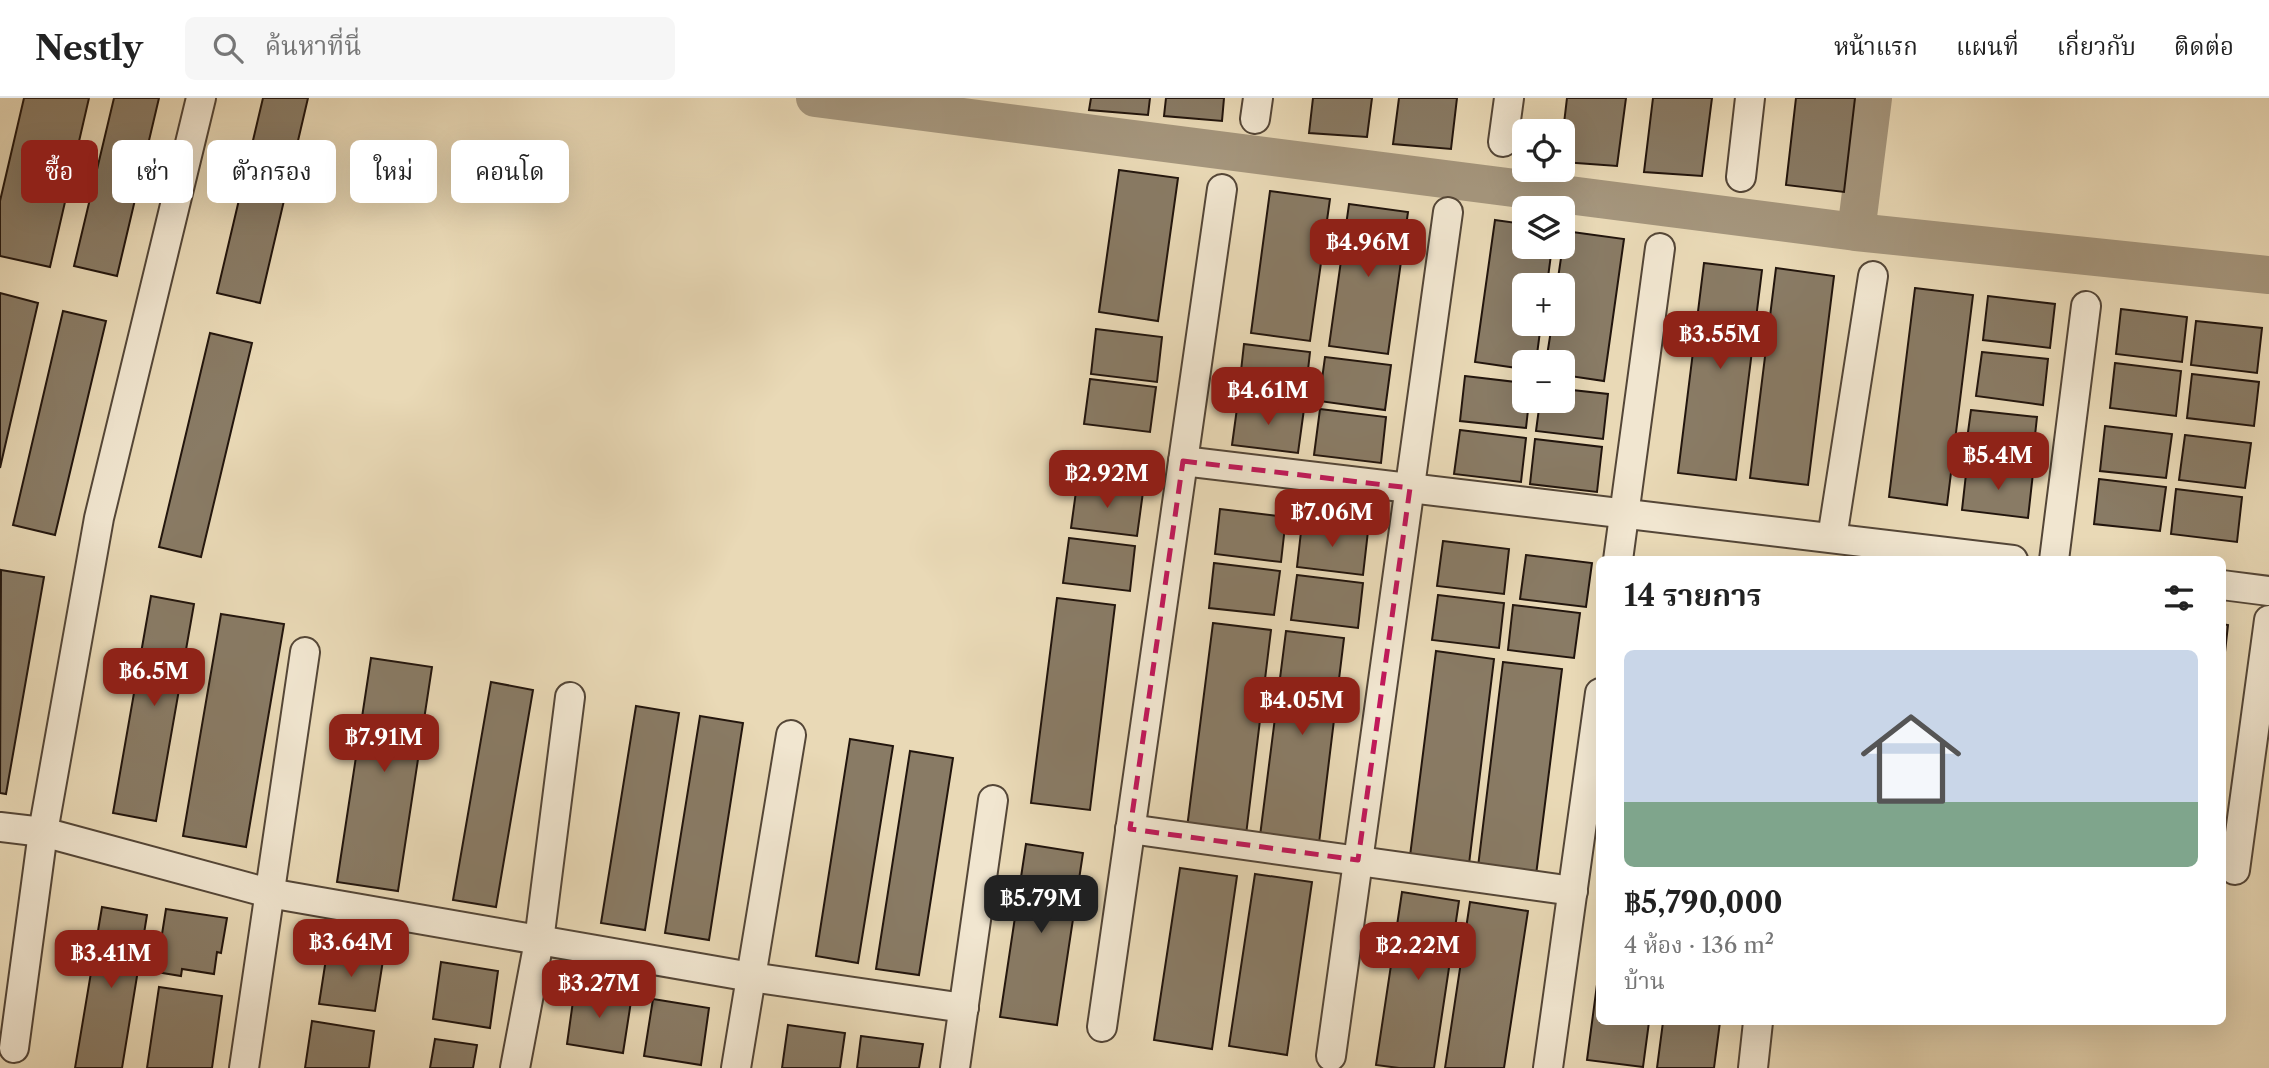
<!DOCTYPE html>
<html lang="th">
<head>
<meta charset="utf-8">
<style>
	:root { --surface:#fff; --page:#f6f6f6; --text:#222; --muted:#767676; --line:#e0e0e0; --accent:#8f2418 }
	body { margin:0; font-family:"Libre Caslon Text","Noto Serif Thai",serif; background:var(--page); color:var(--text); height:100vh; display:flex; flex-direction:column; font-size:26px; white-space:nowrap }
	* { box-sizing:border-box; margin:0 }
	p { font-size:23px; color:var(--muted) }
	.icon { flex:none; width:38px; height:38px; fill:none; stroke:currentColor; stroke-width:2; stroke-linecap:round; stroke-linejoin:round }
	.map { position:relative; flex:1; overflow:hidden }
	.side { position:absolute; left:1596px; top:458px; width:630px; height:469px; display:flex; flex-direction:column; background:var(--surface); border-radius:10px; box-shadow:0 7px 28px #0002 }
	.side>* { flex:none }
	.hud { position:absolute; left:21px; top:42px; width:665px; height:63px; display:flex; gap:14px }
	.tools { position:absolute; left:1512px; top:21px; display:grid; gap:14px }
	.tools a { display:grid; place-items:center; width:63px; height:63px; border-radius:10px; background:var(--surface); box-shadow:0 7px 28px #0002; font-size:35px }
	.price { position:absolute; translate:-50% -60px; padding:0 16px; border-radius:14px; background:var(--accent); color:#fff; font-size:23px; line-height:46px; filter:drop-shadow(0 2px 4px #0008) }
	.price::after { content:''; position:absolute; left:50%; top:42px; width:21px; height:16px; margin-left:-10px; background:inherit; clip-path:polygon(0 0,100% 0,50% 100%) }
	.price.current { background:#222; color:#fff }
	ul { padding:0; list-style:none }
	li { display:grid; align-content:center; gap:14px; height:371px; padding:0 28px }
	li+li { border-top:2px solid var(--line) }
	li span { display:grid; place-items:center; height:217px; border-radius:10px; color:#555 }
	li>.icon { margin-inline-start:auto }
	span .icon { width:126px; height:126px; fill:#fffc; stroke-width:1 }
	li b { font-size:30px }
	h2 { display:flex; justify-content:space-between; align-items:center; height:84px; padding:0 28px; font-size:30px }
	.pill { padding:0 24px; border-radius:10px; background:var(--surface); box-shadow:0 7px 28px #0002; font-size:24px; line-height:63px }
	.pill.current { background:var(--accent); color:#fff }
	header { display:flex; align-items:center; gap:42px; box-sizing:border-box; height:98px; padding:0 35px; background:var(--surface); border-bottom:2px solid var(--line) }
	header strong { font-size:33px }
	nav { display:flex; gap:38px; margin-inline-start:auto; font-size:24px }
	.search { width:490px; height:63px; background:var(--page); display:flex; align-items:center; gap:18px; box-sizing:border-box; padding:0 24px; border-radius:10px; color:var(--muted); font-size:26px }
	.map>svg:first-child { display:block }
</style>
</head>
<body>
<header>
<strong>Nestly</strong>
<div class="search"><svg class="icon" aria-label="search" viewBox="0 0 24 24"><circle cx="10" cy="10" r="6"/><path d="M15 15l6 6"/></svg>ค้นหาที่นี่</div>
<nav><a>หน้าแรก</a><a>แผนที่</a><a>เกี่ยวกับ</a><a>ติดต่อ</a></nav>
</header>
<div class="map">
<svg width="2269" height="970" viewBox="0 0 2269 970">
	<rect width="100%" height="100%" fill="#e9d9b6"/>
	<filter id="stains"><feTurbulence type="fractalNoise" baseFrequency=".00286" numOctaves="4"/><feColorMatrix values="0 0 0 0 .2 0 0 0 0 .09 0 0 0 0 .02 0 0 0 .5 -.17"/></filter>
	<radialGradient id="worn" r=".72"><stop offset=".6" stop-color="#630" stop-opacity="0"/><stop offset="1" stop-color="#630" stop-opacity=".3"/></radialGradient>
	<g fill="none" stroke-linecap="round" stroke-linejoin="round">
		<g stroke="#a5967d" stroke-width="38">
			<polyline points="815,0 1856,134 2269,177"/>
			<polyline points="1856,134 1873,0"/>
		</g>
	</g>
	<g fill="#897b65" stroke="#22150d" stroke-width="2">
		<polygon points="24,0 89,0 50,169 0,158 0,103"/>
		<polygon points="114,0 159,0 117,178 74,168"/>
		<polygon points="263,0 308,0 260,205 217,195"/>
		<polygon points="1091,0 1150,0 1148,17 1089,12"/>
		<polygon points="1166,0 1224,0 1222,23 1164,18"/>
		<polygon points="1313,0 1372,0 1367,39 1309,35"/>
		<polygon points="1399,0 1457,0 1451,51 1393,46"/>
		<polygon points="1567,0 1626,0 1617,68 1563,64 1563,34"/>
		<polygon points="1653,0 1712,0 1702,78 1644,74"/>
		<polygon points="1796,0 1855,0 1844,94 1786,87"/>
		<polygon points="1119,72 1178,80 1158,223 1099,214"/>
		<polygon points="1270,93 1330,101 1310,243 1251,235"/>
		<polygon points="1349,106 1408,114 1388,256 1329,248"/>
		<polygon points="1495,122 1524,126 1524,149 1552,149 1547,187 1524,187 1524,226 1541,226 1536,264 1524,264 1524,271 1475,264"/>
		<polygon points="1565,133 1624,141 1604,283 1563,277 1563,264 1546,264 1552,226 1563,226 1563,187 1557,187"/>
		<polygon points="1704,165 1762,172 1736,382 1678,375"/>
		<polygon points="1776,170 1834,178 1808,387 1750,380"/>
		<polygon points="1915,190 1973,197 1947,407 1889,399"/>
		<polygon points="0,195 38,205 0,370"/>
		<polygon points="1988,198 2055,206 2050,250 1983,242"/>
		<polygon points="2121,211 2187,219 2182,264 2116,256"/>
		<polygon points="63,213 106,223 55,437 13,427"/>
		<polygon points="2196,223 2262,230 2257,275 2191,267"/>
		<polygon points="1096,231 1162,239 1157,284 1091,276"/>
		<polygon points="210,235 252,245 201,459 159,449"/>
		<polygon points="1244,246 1310,254 1305,299 1239,291"/>
		<polygon points="1982,254 2048,261 2043,307 1976,298"/>
		<polygon points="1325,259 1391,267 1385,312 1319,303"/>
		<polygon points="2115,265 2181,273 2176,318 2110,310"/>
		<polygon points="2192,276 2259,284 2254,328 2187,320"/>
		<polygon points="1465,278 1524,285 1524,303 1529,303 1526,330 1460,323"/>
		<polygon points="1090,281 1156,289 1150,334 1084,326"/>
		<polygon points="1563,291 1608,296 1603,341 1536,333 1540,303 1563,303"/>
		<polygon points="1238,303 1304,311 1298,355 1232,347"/>
		<polygon points="1320,311 1386,319 1381,365 1314,357"/>
		<polygon points="1971,312 2037,319 2032,365 1965,356"/>
		<polygon points="2105,328 2172,336 2166,380 2100,373"/>
		<polygon points="1460,332 1526,340 1521,384 1454,376"/>
		<polygon points="2185,337 2251,345 2245,390 2179,382"/>
		<polygon points="1535,341 1602,349 1597,394 1530,386"/>
		<polygon points="1967,367 2033,375 2028,420 1962,412"/>
		<polygon points="2099,381 2166,389 2160,433 2094,426"/>
		<polygon points="1077,386 1143,394 1137,438 1071,430"/>
		<polygon points="2176,391 2242,399 2237,444 2171,436"/>
		<polygon points="1220,411 1286,419 1281,464 1215,456"/>
		<polygon points="1302,425 1368,433 1363,477 1297,469"/>
		<polygon points="1069,440 1135,448 1130,493 1063,485"/>
		<polygon points="1443,443 1509,451 1504,496 1437,488"/>
		<polygon points="1526,457 1592,465 1586,509 1520,501"/>
		<polygon points="1214,465 1280,473 1274,517 1209,510"/>
		<polygon points="1,472 44,479 6,696 0,695"/>
		<polygon points="1297,477 1363,485 1358,530 1291,522"/>
		<polygon points="1438,497 1504,505 1499,550 1432,542"/>
		<polygon points="151,498 194,506 156,723 113,715"/>
		<polygon points="1057,500 1115,507 1090,712 1031,705"/>
		<polygon points="1513,507 1580,515 1574,560 1508,552"/>
		<polygon points="221,516 284,526 246,749 183,738"/>
		<polygon points="1213,525 1271,532 1246,737 1187,730"/>
		<polygon points="2222,526 2228,527 2223,572 2222,572"/>
		<polygon points="1286,533 1344,540 1319,745 1260,738"/>
		<polygon points="1436,553 1494,561 1469,766 1410,758"/>
		<polygon points="371,560 432,569 398,793 337,784"/>
		<polygon points="1503,564 1562,571 1536,777 1478,769"/>
		<polygon points="491,584 533,592 496,809 453,802"/>
		<polygon points="636,608 679,615 645,832 601,825"/>
		<polygon points="700,618 743,625 709,842 665,835"/>
		<polygon points="850,641 893,648 858,865 816,858"/>
		<polygon points="910,653 953,660 919,877 876,871"/>
		<polygon points="1026,746 1083,755 1057,927 1000,919"/>
		<polygon points="1180,770 1237,778 1212,951 1154,942"/>
		<polygon points="1255,776 1312,784 1287,957 1229,948"/>
		<polygon points="1402,794 1459,803 1434,970 1399,970 1376,967"/>
		<polygon points="1470,804 1528,813 1504,970 1445,970"/>
		<polygon points="102,809 147,817 122,970 75,970"/>
		<polygon points="166,811 227,820 221,855 217,854 214,876 182,871 181,878 156,874"/>
		<polygon points="328,848 384,856 375,913 319,906"/>
		<polygon points="441,864 498,873 490,930 433,921"/>
		<polygon points="1600,864 1600,924 1649,924 1643,969 1587,962"/>
		<polygon points="159,889 222,898 212,970 147,970"/>
		<polygon points="575,889 632,897 623,955 567,946"/>
		<polygon points="653,901 709,910 701,967 644,958"/>
		<polygon points="312,923 374,933 369,970 305,970"/>
		<polygon points="1663,924 1720,924 1714,970 1657,970"/>
		<polygon points="788,927 845,935 840,970 782,970"/>
		<polygon points="861,938 923,946 919,970 857,970"/>
		<polygon points="435,941 477,947 473,970 430,970"/>
	</g>
	<g fill="none" stroke-linecap="round" stroke-linejoin="round">
		<g stroke="#544637" stroke-width="32">
			<g id="street">
				<polyline points="1255,21 1258,0"/>
				<polyline points="1503,44 1509,0"/>
				<polyline points="1741,79 1750,0"/>
				<polyline points="1183,363 2013,462"/>
				<polyline points="1832,440 1873,178"/>
				<polyline points="1618,462 1660,150"/>
				<polyline points="2054,462 2086,208"/>
				<polyline points="2222,487 2269,493"/>
				<polyline points="0,729 43,734 269,795 751,879 964,910"/>
				<polyline points="1130,731 1573,793"/>
				<polyline points="2235,772 2269,522"/>
				<polyline points="1102,929 1222,91"/>
				<polyline points="14,950 43,734 99,420 201,0"/>
				<polyline points="1331,958 1448,114"/>
				<polyline points="244,970 305,554"/>
				<polyline points="515,970 539,843 570,599"/>
				<polyline points="736,970 791,637"/>
				<polyline points="955,970 993,702"/>
				<polyline points="1548,970 1600,595"/>
				<polyline points="1753,970 1758,924"/>
			</g>
		</g>
		<use href="#street" stroke="#f1e6d0" stroke-width="28"/>
	</g>
	<path fill="none" stroke="#c2185b" stroke-width="5" stroke-dasharray="14 9" stroke-linejoin="round" d="M1183,363L1410,390L1358,762L1130,731Z"/>
	<rect width="100%" height="100%" filter="url(#stains)"/>
	<rect width="100%" height="100%" fill="url(#worn)"/>
</svg>
<div class="tools">
<a><svg class="icon" aria-label="locate" viewBox="0 0 24 24"><circle cx="12" cy="12" r="6"/><path d="M12 2v4M12 18v4M2 12h4M18 12h4"/></svg></a>
<a><svg class="icon" aria-label="layers" viewBox="0 0 24 24"><path d="M12 4l9 5-9 5-9-5zM3 14l9 5 9-5"/></svg></a>
<a>+</a>
<a>−</a>
</div>
<b class="price" style="left:1368px;top:181px">฿4.96M</b>
<b class="price" style="left:1720px;top:273px">฿3.55M</b>
<b class="price" style="left:1268px;top:329px">฿4.61M</b>
<b class="price" style="left:1998px;top:394px">฿5.4M</b>
<b class="price" style="left:1107px;top:412px">฿2.92M</b>
<b class="price" style="left:1332px;top:451px">฿7.06M</b>
<b class="price" style="left:154px;top:610px">฿6.5M</b>
<b class="price" style="left:1302px;top:639px">฿4.05M</b>
<b class="price" style="left:384px;top:676px">฿7.91M</b>
<b class="price current" style="left:1041px;top:837px">฿5.79M</b>
<b class="price" style="left:351px;top:881px">฿3.64M</b>
<b class="price" style="left:1418px;top:884px">฿2.22M</b>
<b class="price" style="left:111px;top:892px">฿3.41M</b>
<b class="price" style="left:599px;top:922px">฿3.27M</b>
<div class="hud">
<a class="pill current">ซื้อ</a>
<a class="pill">เช่า</a>
<a class="pill">ตัวกรอง</a>
<a class="pill">ใหม่</a>
<a class="pill">คอนโด</a>
</div>
<section class="side">
<h2>14 รายการ<svg class="icon" aria-label="filters" viewBox="0 0 24 24"><path d="M4 7h16M4 17h16"/><circle cx="9" cy="7" r="2"/><circle cx="15" cy="17" r="2"/></svg></h2>
<ul>
<li><span style="background:linear-gradient(#c9d6e8 70%,#7fa58c 0)"><svg class="icon" aria-label="home" viewBox="0 0 24 24"><path d="M3 11l9-7 9 7M6 9v11h12V9"/></svg></span><div><b>฿5,790,000</b><p>4 ห้อง · 136 m²</p><p>บ้าน</p></div></li>
</ul>
</section>
</div>
</body>
</html>
